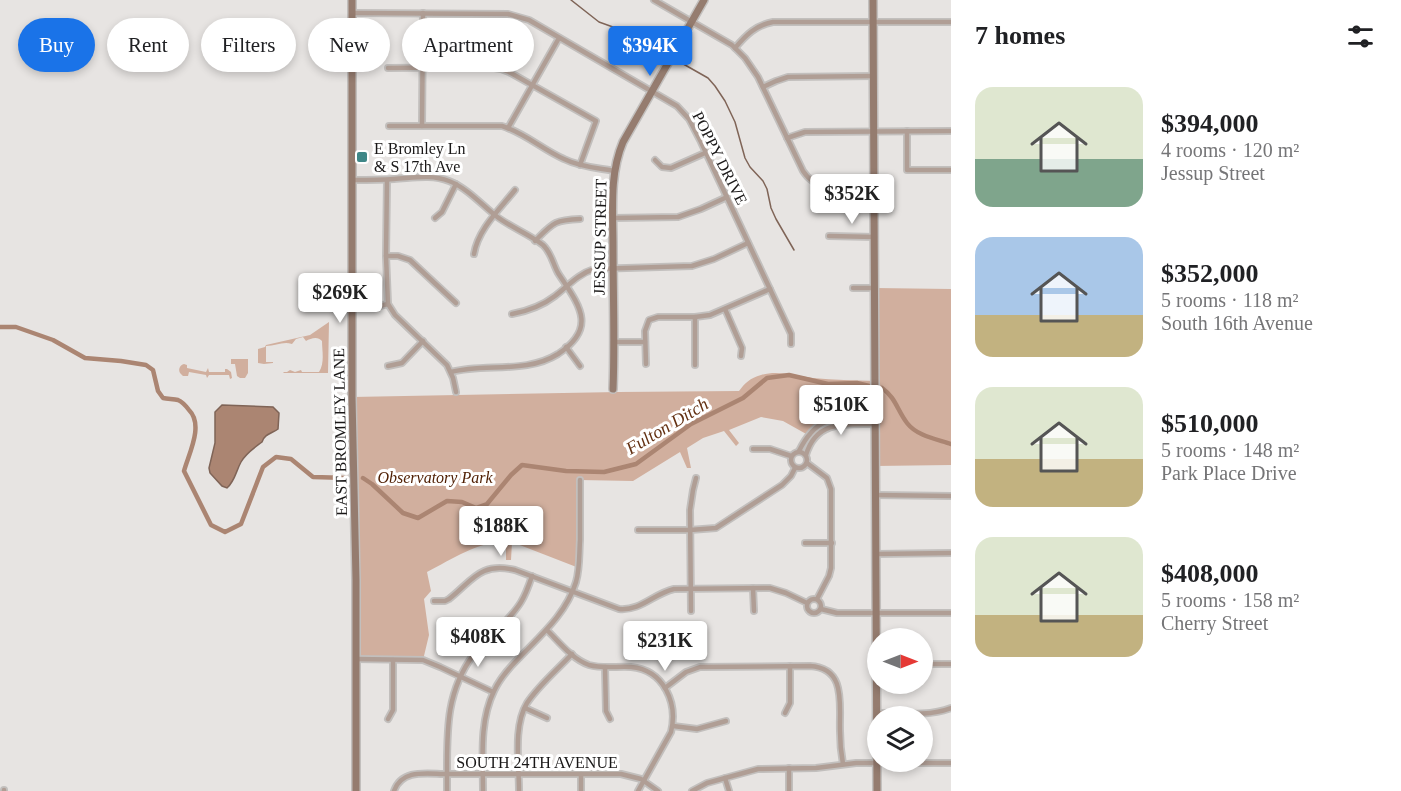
<!DOCTYPE html>
<html lang="en">
<head>
<meta charset="utf-8">
<style>
	:root { --surface:#fff; --page:#f6f6f6; --text:#202124; --muted:#757577; --accent:#1a73e8 }
	body { margin:0; font-family:"Times New Roman",serif; background:var(--page); color:var(--text); height:100vh; display:flex; flex-direction:column; font-size:22px; white-space:nowrap }
	* { box-sizing:border-box; margin:0 }
	p { font-size:20px; color:var(--muted) }
	.icon { flex:none; width:33px; height:33px; fill:none; stroke:currentColor; stroke-width:2; stroke-linecap:round; stroke-linejoin:round }
	.map { position:relative; flex:1; overflow:hidden }
	.side { display:flex; flex-direction:column; background:var(--surface); width:450px }
	.side>* { flex:none }
	.guide { position:absolute; left:18px; top:18px; width:570px; height:54px; display:flex; gap:12px }
	.needle { width:39px; rotate:90deg }
	.buttons { position:absolute; left:867px; top:628px; display:grid; gap:12px }
	.buttons a { display:grid; place-items:center; width:66px; height:66px; border-radius:50%; background:var(--surface); box-shadow:0 3px 9px #0003; font-size:30px }
	.price { position:absolute; translate:-50% -51px; padding:0 14px; border-radius:6px; background:#fff; color:#222; font-size:20px; line-height:39px; filter:drop-shadow(0 2px 3px #0008) }
	.price::after { content:''; position:absolute; left:50%; top:36px; width:18px; height:14px; margin-left:-9px; background:inherit; clip-path:polygon(0 0,100% 0,50% 100%) }
	.price.selected { background:var(--accent); color:#fff }
	ul { padding:0; list-style:none }
	li { display:flex; align-items:center; gap:18px; height:150px; padding:0 24px }
	li span { display:grid; place-items:center; flex:none; width:168px; height:120px; border-radius:18px; color:#555 }
	li>.icon { margin-inline-start:auto }
	span .icon { width:72px; height:72px; fill:#fffc; stroke-width:1 }
	li b { font-size:26px }
	h2 { display:flex; justify-content:space-between; align-items:center; height:72px; padding:0 24px; font-size:26px }
	.pill { padding:0 21px; border-radius:27px; background:var(--surface); box-shadow:0 3px 9px #0003; font-size:21px; line-height:54px }
	.pill.selected { background:var(--accent); color:#fff }
	main { display:flex; flex:1; min-height:0 }
	.map>svg:first-child { display:block }
</style>
</head>
<body>
<main>
<div class="map">
<svg width="951" height="791" viewBox="0 0 951 791">
	<rect width="100%" height="100%" fill="#e7e4e2"/>
	<g fill="#d1af9e">
		<path d="M875,288L951,289V465L875,466V418L831,419L808,435L783,421L761,417L729,430L739,443L736,446L724,431L703,438L687,448L691,468H687L680,452L633,481L580,480L579,568L512,542L511,560H506V541C478,542 452,559 427,572L431,591L424,599L429,635L423,660L356,659L352,397L618,392L739,391C745,383 750,378 761,375C778,370 796,376 813,378C834,380 854,380 875,381Z"/>
		<path d="M329,322L328,373H284L283,372H287L290,370L295,372L301,370L302,372H319C325,363 322,351 322,341C318,336 311,338 306,341L303,337L296,339L292,344C283,341 276,346 266,346V362H273V363L264,364L258,363V349L265,347L266,345L310,335Z"/>
		<polygon points="231,359 248,359 248,373 245,378 240,378 237,376 235,364 231,364"/>
		<path d="M184,364L187,365V368L206,372L208,368L209,372H225V369H227L231,372L232,378L230,379L229,375H209L207,378L206,375L189,372L188,376H183L180,373C178,369 180,365 184,364Z"/>
	</g>
	<path fill="#ab8572" stroke="#7f6457" stroke-width="1.5" d="M222,405L273,407L279,413L278,429C273,433 264,434 262,442C254,448 246,453 241,462C236,471 235,481 227,488L222,486L210,473L209,468L215,443V412Z"/>
	<g fill="none" stroke-linecap="round" stroke-linejoin="round">
		<g stroke="#7f6457" stroke-width="1.5">
			<polyline points="571,0 599,22 638,36 665,54"/>
			<polyline points="678,61 708,78 715,86 725,101 735,122 745,158 750,167 763,181 767,189 771,208 776,219 794,250"/>
		</g>
		<g stroke="#ab8572" stroke-width="4.5">
			<path d="M0,327H16L53,340L85,358L121,361L146,365L153,370L158,391L163,398C168,399 174,399 178,400C183,402 186,406 189,410C204,425 189,453 184,471L211,525L225,532L241,524L263,467L276,457L291,459L313,477L348,478"/>
			<path d="M882,388C896,398 897,410 907,423C917,436 936,439 951,444"/>
			<polyline points="363,478 372,484 403,513 418,518 447,501 462,502 476,508 487,504 511,475 522,465 566,471 604,472 636,464 691,424 743,398 767,378 789,375 828,384 857,383 869,386"/>
		</g>
		<g stroke="#c2bfbd" stroke-width="8">
			<g id="street">
				<path d="M654,0L732,45L745,58L758,77L803,171C809,180 815,184 826,185L874,184"/>
				<polyline points="352,13 508,14 529,20 677,106 689,119 701,142 791,334 791,344"/>
				<path d="M735,48C746,35 756,25 773,22H951"/>
				<polyline points="388,68 488,67 501,69 509,72 596,121 580,165"/>
				<polyline points="763,87 776,81 788,77 874,76"/>
				<path d="M389,126H502C525,133 543,150 564,159C580,167 598,168 614,171"/>
				<polyline points="422,126 423,13"/>
				<polyline points="508,128 559,38"/>
				<polyline points="907,131 907,170 951,170"/>
				<polyline points="787,138 805,132 951,131"/>
				<polyline points="655,160 662,167 671,168 705,153"/>
				<path d="M353,180C367,180 381,180 394,179C413,178 431,174 449,181C467,188 481,204 496,216C510,227 529,234 543,245C551,252 553,264 558,273C578,304 599,327 558,354C526,374 486,363 451,372"/>
				<polyline points="387,180 386,256 388,304 395,315 447,365 453,378 456,392"/>
				<polyline points="435,218 442,212 456,184"/>
				<polyline points="613,218 678,217 701,209 727,197"/>
				<polyline points="829,236 875,237"/>
				<path d="M535,241C553,223 554,220 580,219"/>
				<path d="M474,254C478,229 500,209 515,190"/>
				<polyline points="386,256 398,256 410,260 456,303"/>
				<polyline points="853,288 875,288"/>
				<polyline points="353,308 370,308 388,304"/>
				<polyline points="725,309 742,348 741,356"/>
				<path d="M512,314C528,311 542,306 555,296C568,286 578,274 594,269L692,266L714,259L748,243"/>
				<polyline points="695,317 695,365"/>
				<polyline points="613,342 645,342"/>
				<polyline points="566,347 580,366"/>
				<polyline points="646,364 645,331 649,320 658,317 695,317 710,315 770,289"/>
				<polyline points="388,366 402,363 423,341"/>
				<polyline points="753,449 770,449 791,456"/>
				<path d="M799,451C818,413 837,418 875,418"/>
				<circle cx="799" cy="460" r="8"/>
				<path d="M806,455C816,420 846,424 875,424"/>
				<polyline points="807,463 827,478 831,489 831,568 829,576 817,599"/>
				<polyline points="875,495 951,496"/>
				<polyline points="638,530 690,530 716,528 782,485 791,476 795,468"/>
				<polyline points="805,543 832,543"/>
				<polyline points="876,554 951,553"/>
				<path d="M532,576C529,585 526,594 521,602C509,622 488,636 474,654C446,691 447,730 447,774H621L641,779L658,791"/>
				<polyline points="753,588 754,611"/>
				<circle cx="814" cy="606" r="7"/>
				<path d="M434,601H445L449,599C473,580 480,562 515,570L619,609C641,611 653,594 674,589L770,588L786,593L807,603"/>
				<polyline points="821,609 837,613 951,613"/>
				<polyline points="691,611 690,510 693,490 696,478"/>
				<path d="M547,630C559,642 572,659 589,665C603,669 617,666 631,667C664,670 678,703 671,732L638,791"/>
				<polyline points="356,659 423,660 440,667 493,692"/>
				<polyline points="922,664 951,664"/>
				<polyline points="605,667 606,711 610,719"/>
				<path d="M665,688L686,672L700,667L810,666C847,668 839,705 840,731C840,742 841,753 843,764"/>
				<polyline points="525,708 547,718"/>
				<polyline points="785,713 790,703 790,666"/>
				<path d="M876,713C901,713 927,717 951,708"/>
				<polyline points="388,719 393,710 393,660"/>
				<polyline points="673,726 697,729 726,721"/>
				<polyline points="725,778 729,791"/>
				<polyline points="4,791 4,790"/>
				<path d="M394,791C402,768 428,774 447,774V791"/>
				<path d="M483,791C483,758 479,722 494,691C500,678 509,668 519,658C541,635 566,614 576,582C580,568 579,554 580,540C580,520 580,500 580,480"/>
				<path d="M519,791C519,764 513,726 527,703C539,685 557,670 572,654"/>
				<polyline points="581,791 581,774"/>
				<polyline points="692,791 707,783 758,769 816,768 856,763 951,763"/>
				<polyline points="789,791 789,768"/>
			</g>
		</g>
		<g stroke="#c2bfbd" stroke-width="10">
			<g id="secondary">
				<polyline points="352,0 352,397 356,580 356,791"/>
				<polyline points="873,0 877,791"/>
				<path d="M613,389C615,342 613,294 613,246C613,212 609,175 623,142L704,0"/>
			</g>
		</g>
		<use href="#street" stroke="#b09e95" stroke-width="4.5"/>
		<use href="#secondary" stroke="#957c6f" stroke-width="7"/>
	</g>
	<rect fill="#3f8787" stroke="#fff" stroke-width="2" x="356" y="151" width="12" height="12" rx="3"/>
	<g text-anchor="middle" dominant-baseline="central" stroke-width="6" stroke-linejoin="round" paint-order="stroke">
		<g font-size="16" fill="#191717" stroke="#fff" text-anchor="start">
			<text x="374" y="148">E Bromley Ln<tspan x="374" dy="18">&amp; S 17th Ave</tspan></text>
		</g>
		<g font-size="16" fill="#191717" stroke="#fff">
			<text transform="translate(720 158) rotate(63)">POPPY DRIVE</text>
			<text transform="translate(600 237) rotate(-89)">JESSUP STREET</text>
			<text transform="translate(340 432) rotate(-91)">EAST BROMLEY LANE</text>
			<text x="537" y="762">SOUTH 24TH AVENUE</text>
		</g>
		<g font-size="16" font-style="italic" fill="#4e1d00" stroke="#fff">
			<text x="435" y="477">Observatory Park</text>
		</g>
		<g font-size="18" font-style="italic" fill="#633012" stroke="#fff">
			<text transform="translate(667 426) rotate(-31)">Fulton Ditch</text>
		</g>
	</g>
</svg>
<div class="buttons">
<a><svg class="needle" viewBox="-14 -14 28 28"><path d="M0-13l5 13h-10z" fill="#e53935"/><path d="M0 13l5-13h-10z" fill="#757577"/></svg></a>
<a><svg class="icon" aria-label="layers" viewBox="0 0 24 24"><path d="M12 4l9 5-9 5-9-5zM3 14l9 5 9-5"/></svg></a>
</div>
<b class="price selected" style="left:650px;top:77px">$394K</b>
<b class="price" style="left:852px;top:225px">$352K</b>
<b class="price" style="left:340px;top:324px">$269K</b>
<b class="price" style="left:841px;top:436px">$510K</b>
<b class="price" style="left:501px;top:557px">$188K</b>
<b class="price" style="left:478px;top:668px">$408K</b>
<b class="price" style="left:665px;top:672px">$231K</b>
<div class="guide">
<a class="pill selected">Buy</a>
<a class="pill">Rent</a>
<a class="pill">Filters</a>
<a class="pill">New</a>
<a class="pill">Apartment</a>
</div>
</div>
<section class="side">
<h2>7 homes<svg class="icon" aria-label="filters" viewBox="0 0 24 24"><path d="M4 7h16M4 17h16"/><circle cx="9" cy="7" r="2"/><circle cx="15" cy="17" r="2"/></svg></h2>
<ul>
<li><span style="background:linear-gradient(#dfe7d0 60%,#7fa58c 0)"><svg class="icon" aria-label="home" viewBox="0 0 24 24"><path d="M3 11l9-7 9 7M6 9v11h12V9"/></svg></span><div><b>$394,000</b><p>4 rooms · 120 m²</p><p>Jessup Street</p></div></li>
<li><span style="background:linear-gradient(#a9c7e8 65%,#c2b280 0)"><svg class="icon" aria-label="home" viewBox="0 0 24 24"><path d="M3 11l9-7 9 7M6 9v11h12V9"/></svg></span><div><b>$352,000</b><p>5 rooms · 118 m²</p><p>South 16th Avenue</p></div></li>
<li><span style="background:linear-gradient(#dfe7d0 60%,#c2b280 0)"><svg class="icon" aria-label="home" viewBox="0 0 24 24"><path d="M3 11l9-7 9 7M6 9v11h12V9"/></svg></span><div><b>$510,000</b><p>5 rooms · 148 m²</p><p>Park Place Drive</p></div></li>
<li><span style="background:linear-gradient(#dfe7d0 65%,#c2b280 0)"><svg class="icon" aria-label="home" viewBox="0 0 24 24"><path d="M3 11l9-7 9 7M6 9v11h12V9"/></svg></span><div><b>$408,000</b><p>5 rooms · 158 m²</p><p>Cherry Street</p></div></li>
</ul>
</section>
</main>
</body>
</html>
